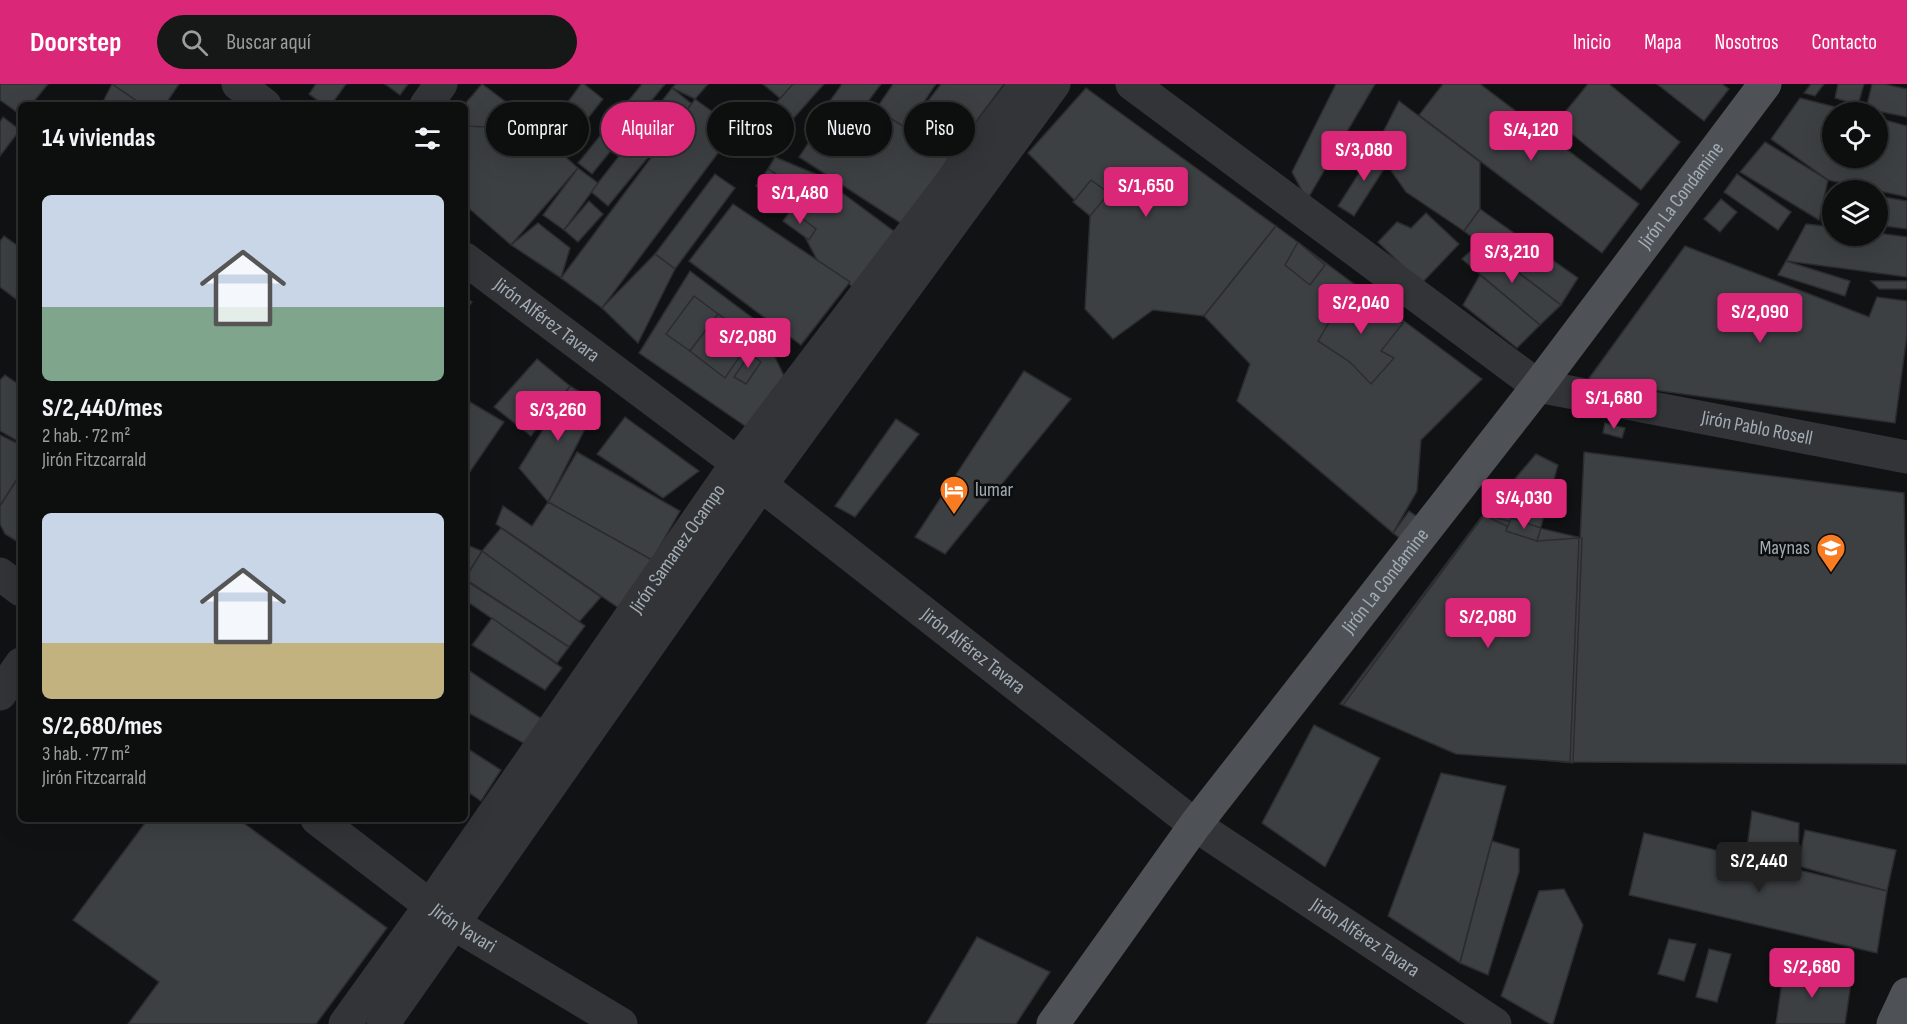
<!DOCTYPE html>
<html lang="es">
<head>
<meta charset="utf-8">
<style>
	:root { --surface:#0d0e0e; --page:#161717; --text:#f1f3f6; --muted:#9a9c9e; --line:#2d2e2e; --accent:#db2777 }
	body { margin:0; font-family:"Sofia Sans Condensed",sans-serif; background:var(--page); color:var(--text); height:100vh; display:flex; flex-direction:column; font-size:22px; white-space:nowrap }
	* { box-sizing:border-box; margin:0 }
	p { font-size:20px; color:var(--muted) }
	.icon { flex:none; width:33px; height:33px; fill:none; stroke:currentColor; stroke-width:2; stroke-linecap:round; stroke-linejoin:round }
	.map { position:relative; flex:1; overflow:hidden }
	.panel { position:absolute; left:18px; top:18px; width:450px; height:720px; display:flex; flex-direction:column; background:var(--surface); border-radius:9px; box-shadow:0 6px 24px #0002,0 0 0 2px var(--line) }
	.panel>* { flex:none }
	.hud { position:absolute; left:486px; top:18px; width:570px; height:54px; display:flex; gap:12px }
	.tools { position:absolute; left:1822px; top:18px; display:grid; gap:12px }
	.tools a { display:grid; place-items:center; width:66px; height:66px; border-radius:50%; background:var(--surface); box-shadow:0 6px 24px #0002,0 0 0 2px var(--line); font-size:30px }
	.price { position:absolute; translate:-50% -51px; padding:0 14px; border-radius:6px; background:var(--accent); color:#fff; font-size:20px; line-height:39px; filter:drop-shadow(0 2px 3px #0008) }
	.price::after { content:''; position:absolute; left:50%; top:36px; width:18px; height:14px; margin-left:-9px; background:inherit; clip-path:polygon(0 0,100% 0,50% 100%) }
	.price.current { background:#222; color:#fff }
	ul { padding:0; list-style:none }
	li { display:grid; align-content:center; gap:12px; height:318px; padding:0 24px }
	li span { display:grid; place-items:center; height:186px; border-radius:9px; color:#555 }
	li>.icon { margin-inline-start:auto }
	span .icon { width:108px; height:108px; fill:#fffc; stroke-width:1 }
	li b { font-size:26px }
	h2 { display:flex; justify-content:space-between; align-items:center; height:72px; padding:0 24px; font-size:26px }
	.tag { padding:0 21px; border-radius:27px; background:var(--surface); box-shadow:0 6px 24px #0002,0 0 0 2px var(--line); font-size:21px; line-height:54px }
	.tag.current { background:var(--accent); color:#fff }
	header { display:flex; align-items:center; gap:36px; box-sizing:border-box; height:84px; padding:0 30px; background:var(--accent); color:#fff }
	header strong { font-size:28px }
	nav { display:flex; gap:33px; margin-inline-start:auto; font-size:21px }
	.search { width:420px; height:54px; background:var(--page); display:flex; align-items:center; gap:15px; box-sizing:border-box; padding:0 21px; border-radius:33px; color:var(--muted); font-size:22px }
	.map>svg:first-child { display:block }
</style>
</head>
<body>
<header>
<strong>Doorstep</strong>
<div class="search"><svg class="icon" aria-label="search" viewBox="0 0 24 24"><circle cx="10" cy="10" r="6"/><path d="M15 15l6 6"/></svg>Buscar aquí</div>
<nav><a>Inicio</a><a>Mapa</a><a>Nosotros</a><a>Contacto</a></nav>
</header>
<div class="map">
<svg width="1907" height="940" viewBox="0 0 1907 940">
	<rect width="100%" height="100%" fill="#111213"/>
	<g fill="#3d4043" stroke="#2b2c2f" stroke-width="1.5">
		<polygon points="0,0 48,0 31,21 21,21 21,31 0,16"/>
		<polygon points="112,0 143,21 107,21 103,18"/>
		<polygon points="112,0 179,0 165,21 143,21"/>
		<polygon points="316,0 346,0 331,21 324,21 309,10"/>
		<polygon points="385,0 408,0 400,11"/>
		<polygon points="482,0 506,18 481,52 474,56 465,49 464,21"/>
		<polygon points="581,0 584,0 603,15 566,62 546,48"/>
		<polygon points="642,0 665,0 592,90 578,79"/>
		<polygon points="676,0 708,0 695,15 672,4"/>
		<polygon points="763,0 794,0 782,16"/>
		<polygon points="793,0 824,0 785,44 768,28"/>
		<polygon points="842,0 881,0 847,46 822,28"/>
		<polygon points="893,0 936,0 906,45 876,25"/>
		<polygon points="941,0 1004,0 950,72 906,45"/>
		<polygon points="1336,0 1375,0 1307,116 1292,88"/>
		<polygon points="1443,0 1480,0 1639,120 1602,169 1419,31"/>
		<polygon points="1588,0 1609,0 1680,58 1641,106 1557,38"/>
		<polygon points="1657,0 1722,0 1729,5 1704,37"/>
		<polygon points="1811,0 1824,0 1815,12 1804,9"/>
		<polygon points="1838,0 1864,0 1858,21 1835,14"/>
		<polygon points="1872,0 1884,0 1907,5 1907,33 1866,25"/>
		<polygon points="672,4 692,20 608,122 589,106 598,99"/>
		<polygon points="1086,4 1276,142 1204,232 1153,226 1113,255 1085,225 1090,132 1028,69"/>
		<polygon points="1800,14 1855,28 1833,28 1833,74 1878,74 1878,34 1907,42 1907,113 1828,96 1771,55"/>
		<polygon points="695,15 736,45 602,224 561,194"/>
		<polygon points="1399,17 1480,78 1480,125 1464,147 1406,108 1375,64"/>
		<polygon points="508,20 525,34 499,66 481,52"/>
		<polygon points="876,25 950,72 905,142 799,73 823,37"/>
		<polygon points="3,33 20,46 0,72 0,38"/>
		<polygon points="465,42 534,45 578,84 511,161 465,121"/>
		<polygon points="1765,58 1828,96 1819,136 1740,88"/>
		<polygon points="1375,64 1391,74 1354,132 1338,122"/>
		<polygon points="775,73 818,91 810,112 768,85"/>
		<polygon points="578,84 598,99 564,146 543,131"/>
		<polygon points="768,85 784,96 773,113 756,102"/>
		<polygon points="715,90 735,104 675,185 655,170"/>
		<polygon points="1737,90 1791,128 1778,146 1724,108"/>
		<polygon points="818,91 899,151 857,206 817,176 791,126"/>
		<polygon points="787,96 800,105 786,123 773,113"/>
		<polygon points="1091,96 1109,109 1090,132 1073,118"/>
		<polygon points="1878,112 1907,117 1907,145 1878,141"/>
		<polygon points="1721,115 1737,128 1720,148 1704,135"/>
		<polygon points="589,117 603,130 578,158 564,146"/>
		<polygon points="733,120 850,198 801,261 689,177"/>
		<polygon points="1480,125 1578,194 1561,221 1464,147"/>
		<polygon points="791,126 816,145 809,156 783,137"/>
		<polygon points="1426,129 1459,160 1421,200 1378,158 1397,138 1411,144"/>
		<polygon points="538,139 570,164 561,194 511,161"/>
		<polygon points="1806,140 1833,143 1833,152 1878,152 1878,149 1907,153 1907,193 1786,177"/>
		<polygon points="1276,142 1482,295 1421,356 1417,407 1393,449 1237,317 1250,280 1204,232"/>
		<polygon points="4,152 21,164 21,219 0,203 0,157"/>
		<polygon points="1298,158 1325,181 1310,201 1285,181"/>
		<polygon points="1479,159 1561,221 1540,241 1462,175"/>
		<polygon points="1685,162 1869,233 1877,213 1907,217 1907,251 1895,339 1587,297"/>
		<polygon points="655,170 675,185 638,259 602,224"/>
		<polygon points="1786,177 1850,197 1845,212 1778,191"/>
		<polygon points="690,187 758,238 785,294 748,344 639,269"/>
		<polygon points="1480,191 1540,241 1517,264 1463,221"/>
		<polygon points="1871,197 1907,197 1907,205 1879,205"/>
		<polygon points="1349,204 1403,239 1381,267 1394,274 1371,300 1350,278 1318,257"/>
		<polygon points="694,212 718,230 690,267 666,250"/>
		<polygon points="465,213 472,218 465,228"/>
		<polygon points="718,230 753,253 725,294 690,267"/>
		<polygon points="750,270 761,278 746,300 734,293"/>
		<polygon points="537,275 570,302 531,352 494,323"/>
		<polygon points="1024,287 1071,315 945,470 915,453"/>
		<polygon points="5,291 21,302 21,359 0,347 0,296"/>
		<polygon points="570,302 598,319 548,418 519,384"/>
		<polygon points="465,315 504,338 465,395"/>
		<polygon points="625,333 699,387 663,414 597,370"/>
		<polygon points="896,335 919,350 855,433 835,422"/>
		<polygon points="1605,339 1625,344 1622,354 1603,349"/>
		<polygon points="0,351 21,361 21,389 0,422"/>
		<polygon points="577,368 680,427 652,476 548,418"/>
		<polygon points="1584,368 1904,409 1907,565 1907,680 1570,678"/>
		<polygon points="1536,370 1558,381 1537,457 1484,431"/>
		<polygon points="21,389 21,460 5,450 0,440 0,422"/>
		<polygon points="548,418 652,476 623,527 496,440 503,422 532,442"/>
		<polygon points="1409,427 1425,438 1401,455 1393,449"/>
		<polygon points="1483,431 1582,454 1573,679 1459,668 1340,620"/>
		<polygon points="1484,431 1537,457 1579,454 1570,678 1456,670 1343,621"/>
		<polygon points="1511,434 1541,444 1537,457 1506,447"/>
		<polygon points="501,444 601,513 579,538 482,467"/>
		<polygon points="465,460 482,467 465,494"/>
		<polygon points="482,467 585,542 569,563 465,495"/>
		<polygon points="465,496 569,563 557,579 465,516"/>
		<polygon points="492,534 562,584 545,606 472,561"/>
		<polygon points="465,584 545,637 529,662 465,627"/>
		<polygon points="1314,641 1380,674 1325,783 1262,739"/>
		<polygon points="465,663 501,686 481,717 465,706"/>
		<polygon points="1441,689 1506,702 1460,879 1388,832"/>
		<polygon points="1752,727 1799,739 1798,782 1746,771"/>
		<polygon points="148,735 238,735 387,844 316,940 128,940 159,898 73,836"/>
		<polygon points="1805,746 1896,766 1887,807 1798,782"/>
		<polygon points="1644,749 1887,807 1877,869 1629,811"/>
		<polygon points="1492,757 1519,765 1519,788 1488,891 1460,879"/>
		<polygon points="1564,805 1583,841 1553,940 1550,940 1501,912 1539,807"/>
		<polygon points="977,853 1050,888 1016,940 926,940"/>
		<polygon points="1669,855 1696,860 1684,897 1658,890"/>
		<polygon points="1709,865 1731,870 1717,918 1696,913"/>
		<polygon points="1784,883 1851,899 1845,940 1776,940"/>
	</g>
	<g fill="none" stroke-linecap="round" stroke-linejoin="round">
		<g stroke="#323438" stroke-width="33">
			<polyline points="238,0 265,21"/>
			<path id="s1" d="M1132,0L1538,302L1907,373"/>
			<polyline points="426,21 441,0"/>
			<path id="s2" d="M465,175L737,379L761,401L1195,741L1495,940"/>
			<polyline points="0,490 21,506"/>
			<polyline points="0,610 21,580"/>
			<path id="s3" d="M317,735L454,840L621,940"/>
			<path id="s4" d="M345,940L430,822L737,379L1026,0"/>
			<polyline points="383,940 761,401 1054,0"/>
		</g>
		<g stroke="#4e5257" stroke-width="33">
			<path id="s5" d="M1053,940L1195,741L1538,302L1765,0"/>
			<polyline points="1893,940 1907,910"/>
		</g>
	</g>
	<defs>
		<g id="hotel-pin" transform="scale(1.5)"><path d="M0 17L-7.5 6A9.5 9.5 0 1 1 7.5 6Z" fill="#fa7c22" stroke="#0c0d0e"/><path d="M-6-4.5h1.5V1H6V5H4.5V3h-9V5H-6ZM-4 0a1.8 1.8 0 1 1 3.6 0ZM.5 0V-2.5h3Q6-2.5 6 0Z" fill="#fff"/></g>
		<g id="school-pin" transform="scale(1.5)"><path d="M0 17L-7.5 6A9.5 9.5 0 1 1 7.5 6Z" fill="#fa7c22" stroke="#0c0d0e"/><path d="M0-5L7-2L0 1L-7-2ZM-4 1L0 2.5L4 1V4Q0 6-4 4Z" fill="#fff"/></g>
	</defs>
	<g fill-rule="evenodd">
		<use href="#hotel-pin" x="954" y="406"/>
		<use href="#school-pin" x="1831" y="464"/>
	</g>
	<g text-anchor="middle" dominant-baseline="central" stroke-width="5" stroke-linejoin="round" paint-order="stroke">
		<g font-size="20" fill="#a2acb4" stroke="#0c0d0e">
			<text stroke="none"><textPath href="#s5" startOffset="1040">Jirón La Condamine</textPath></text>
			<text stroke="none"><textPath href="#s2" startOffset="102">Jirón Alférez Tavara</textPath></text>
			<text stroke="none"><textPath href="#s1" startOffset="729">Jirón Pablo Rosell</textPath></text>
			<text stroke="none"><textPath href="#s4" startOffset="580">Jirón Samanez Ocampo</textPath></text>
			<text stroke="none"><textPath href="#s5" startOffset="554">Jirón La Condamine</textPath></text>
			<text stroke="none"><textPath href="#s2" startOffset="642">Jirón Alférez Tavara</textPath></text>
			<text stroke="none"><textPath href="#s3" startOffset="183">Jirón Yavari</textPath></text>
			<text stroke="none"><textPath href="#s2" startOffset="1128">Jirón Alférez Tavara</textPath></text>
		</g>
		<g font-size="20" fill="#a2acb4" stroke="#0c0d0e" text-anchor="start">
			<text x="975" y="406">lumar</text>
			<text x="1810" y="464" text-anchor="end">Maynas</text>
		</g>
	</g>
</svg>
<div class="tools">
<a><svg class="icon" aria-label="locate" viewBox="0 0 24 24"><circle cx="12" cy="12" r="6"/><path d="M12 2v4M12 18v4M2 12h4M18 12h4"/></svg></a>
<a><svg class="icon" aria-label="layers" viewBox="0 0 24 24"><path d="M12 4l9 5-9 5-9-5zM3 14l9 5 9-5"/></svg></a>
</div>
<b class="price" style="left:1531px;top:78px">S/4,120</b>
<b class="price" style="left:1364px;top:98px">S/3,080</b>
<b class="price" style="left:1146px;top:134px">S/1,650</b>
<b class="price" style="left:800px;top:141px">S/1,480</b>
<b class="price" style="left:1512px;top:200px">S/3,210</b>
<b class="price" style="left:1361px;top:251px">S/2,040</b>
<b class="price" style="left:1760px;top:260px">S/2,090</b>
<b class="price" style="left:748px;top:285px">S/2,080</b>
<b class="price" style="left:1614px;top:346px">S/1,680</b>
<b class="price" style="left:558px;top:358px">S/3,260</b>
<b class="price" style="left:1524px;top:446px">S/4,030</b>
<b class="price" style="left:1488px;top:565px">S/2,080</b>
<b class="price current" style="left:1759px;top:809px">S/2,440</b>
<b class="price" style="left:1812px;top:915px">S/2,680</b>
<div class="hud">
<a class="tag">Comprar</a>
<a class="tag current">Alquilar</a>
<a class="tag">Filtros</a>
<a class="tag">Nuevo</a>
<a class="tag">Piso</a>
</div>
<section class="panel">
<h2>14 viviendas<svg class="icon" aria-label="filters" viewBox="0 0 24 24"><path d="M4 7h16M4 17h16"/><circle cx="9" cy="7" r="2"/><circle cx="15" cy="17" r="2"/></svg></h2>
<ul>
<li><span style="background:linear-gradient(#c9d6e8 60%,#7fa58c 0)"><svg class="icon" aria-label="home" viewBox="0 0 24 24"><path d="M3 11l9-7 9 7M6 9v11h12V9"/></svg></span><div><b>S/2,440/mes</b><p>2 hab. · 72 m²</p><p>Jirón Fitzcarrald</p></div></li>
<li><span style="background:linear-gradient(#c9d6e8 70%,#c2b280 0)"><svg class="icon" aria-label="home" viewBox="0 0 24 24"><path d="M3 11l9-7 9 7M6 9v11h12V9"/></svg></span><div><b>S/2,680/mes</b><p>3 hab. · 77 m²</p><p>Jirón Fitzcarrald</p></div></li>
</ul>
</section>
</div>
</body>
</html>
